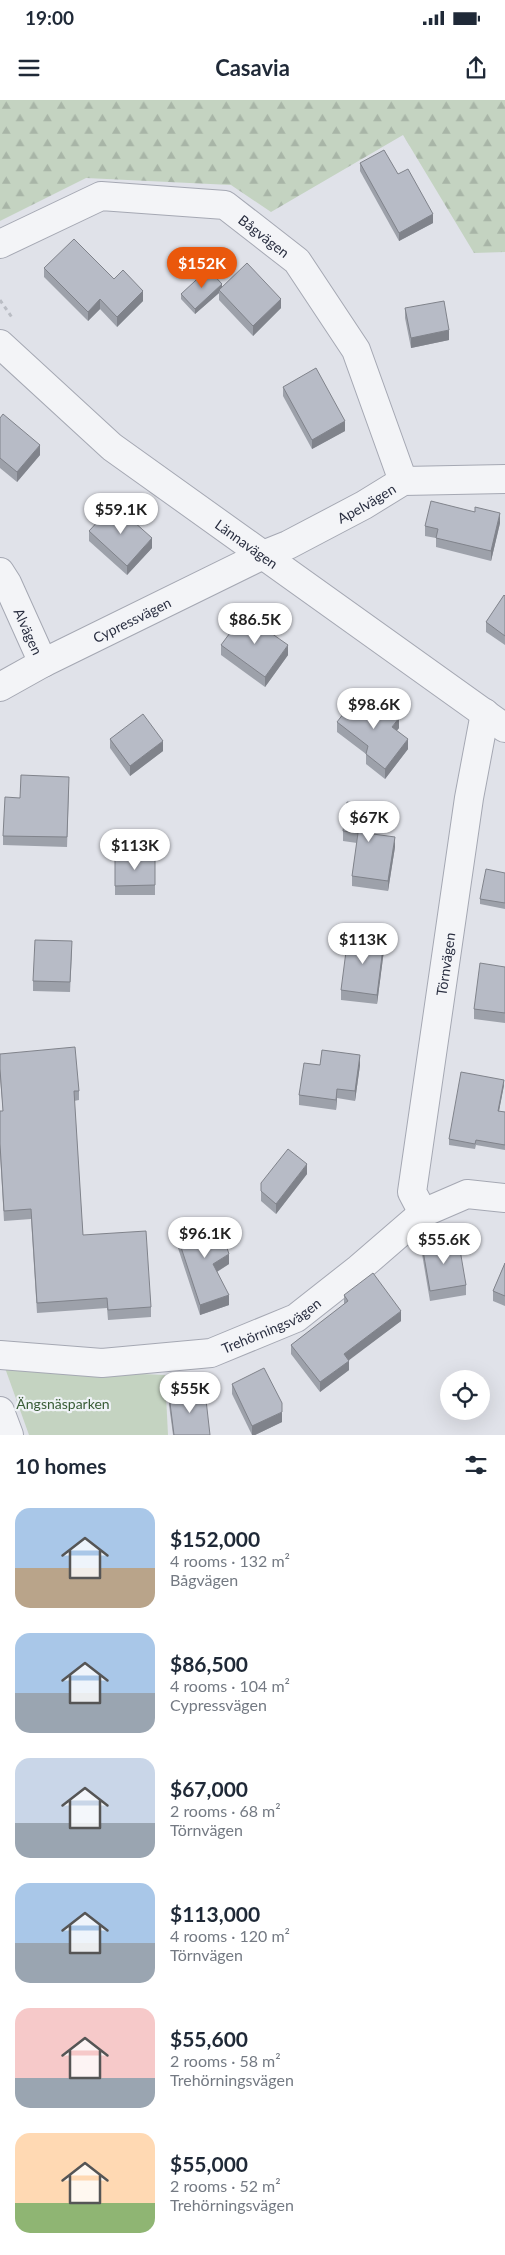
<!DOCTYPE html>
<html lang="en">
<head>
<meta charset="utf-8">
<style>
	:root { --surface:#fff; --page:#f6f6f7; --text:#1f2937; --muted:#747a83; --accent:#ea580c }
	body { margin:0; font-family:Lato,sans-serif; background:var(--page); color:var(--text); height:100vh; display:flex; flex-direction:column; font-size:19px; white-space:nowrap }
	* { box-sizing:border-box; margin:0 }
	p { font-size:16px; color:var(--muted) }
	.icon { flex:none; width:28px; height:28px; fill:none; stroke:currentColor; stroke-width:2; stroke-linecap:round; stroke-linejoin:round }
	.map { position:relative; height:1335px; overflow:hidden }
	.sheet { display:flex; flex-direction:column; background:var(--surface); flex:1 }
	.sheet>* { flex:none }
	.tools { position:absolute; left:440px; top:1270px; display:grid; gap:10px }
	.tools a { display:grid; place-items:center; width:50px; height:50px; border-radius:50%; background:var(--surface); box-shadow:0 5px 20px #0002; font-size:25px }
	.price { position:absolute; translate:-50% -42px; padding:0 11px; border-radius:18px; background:#fff; color:#222; font-size:16px; line-height:32px; filter:drop-shadow(0 1px 2px #0008) }
	.price::after { content:''; position:absolute; left:50%; top:30px; width:15px; height:11px; margin-left:-8px; background:inherit; clip-path:polygon(0 0,100% 0,50% 100%) }
	.price.active { background:var(--accent); color:#fff }
	ul { padding:0; list-style:none }
	li { display:flex; align-items:center; gap:15px; height:125px; padding:0 15px }
	li span { display:grid; place-items:center; flex:none; width:140px; height:100px; border-radius:15px; color:#555 }
	li>.icon { margin-inline-start:auto }
	span .icon { width:60px; height:60px; fill:#fffc; stroke-width:1 }
	li b { font-size:21px }
	h2 { display:flex; justify-content:space-between; align-items:center; height:60px; padding:0 15px; font-size:21px }
	.status { display:flex; justify-content:space-between; align-items:center; height:35px; padding:0 25px; background:var(--surface); direction:ltr }
	.status svg { height:14px; fill:currentColor }
	header { display:flex; justify-content:space-between; align-items:center; height:65px; padding:0 15px; background:var(--surface); font-size:22px; font-weight:700 }
	.map>svg:first-child { display:block }
</style>
</head>
<body>
<div class="status"><b>19:00</b><svg viewBox="0 0 49 12"><path d="M0 12V9h3v3zM5 12V6h3v6zM10 12V3h3v9zM15 12V0h3v12zM26 1h20v11H26zM47 4h2v5h-2z"/></svg></div>
<header><svg class="icon" aria-label="menu" viewBox="0 0 24 24"><path d="M4 6h16M4 12h16M4 18h16"/></svg>Casavia<svg class="icon" aria-label="share" viewBox="0 0 24 24"><path d="M12 15V3M7 8l5-5 5 5M5 13v7h14v-7"/></svg></header>
<div class="map">
<svg width="505" height="1335" viewBox="0 0 505 1335">
	<defs>
		<pattern id="forest-firs" width="22" height="20" patternUnits="userSpaceOnUse" patternTransform="scale(1.25)"><rect width="22" height="20" fill="#c4d3c1"/><path d="M5 1l3.5 6h-7zM16 11l3.5 6h-7z" fill="#a8b5a7"/></pattern>
	</defs>
	<rect width="100%" height="100%" fill="#e0e2e9"/>
	<polygon fill="url(#forest-firs)" points="0,0 505,0 505,152 474,153 403,35 271,112 231,85 86,78 0,121"/>
	<polygon fill="#c4d3c1" points="5,1268 165,1275 168,1335 29,1335"/>
	<g fill="none" stroke-linecap="round" stroke-linejoin="round">
		<g stroke="#a5a8b3" stroke-width="30">
			<g id="minor">
				<path id="s1" d="M0,144L101,96L225,105L297,161L356,250L403,381"/>
				<path id="s2" d="M0,244L112,347L505,628"/>
				<path id="s3" d="M0,472L7,483L43,563"/>
				<path id="s4" d="M0,587L43,563L263,455L288,445L364,405L403,381L505,379"/>
				<path id="s5" d="M423,1113L412,1092L469,698L485,613"/>
				<path id="s6" d="M0,1255L102,1263L211,1253L296,1218L357,1170L423,1113L467,1094L505,1098"/>
				<polyline points="0,1311 9,1335"/>
			</g>
		</g>
		<polyline stroke="#babdc4" stroke-width="3" stroke-dasharray="4 4" stroke-linecap="butt" points="0,200 13,219"/>
		<use href="#minor" stroke="#f3f4f7" stroke-width="28"/>
	</g>
	<g fill="#9da1aa">
		<polygon points="360,63 398,74 433,123 399,141 360,71"/>
		<polygon points="44,168 114,179 143,201 117,227 100,209 88,221 44,177"/>
		<polygon points="222,187 281,208 253,236 219,200 219,193 195,214 181,199 181,194"/>
		<polygon points="405,208 449,240 411,248 405,218"/>
		<polygon points="283,287 345,331 312,349 283,296"/>
		<polygon points="0,318 40,355 17,382 0,368"/>
		<polygon points="475,412 500,423 491,461 436,447 436,438 425,436 425,426"/>
		<polygon points="89,431 152,448 127,475 89,441"/>
		<polygon points="505,496 505,545 486,532 486,522"/>
		<polygon points="221,545 288,555 265,587 221,555"/>
		<polygon points="337,622 399,628 396,631 408,649 385,679 366,664 366,654 337,632"/>
		<polygon points="110,639 163,651 130,676 110,648"/>
		<polygon points="69,687 67,747 3,745 3,736 20,698"/>
		<polygon points="377,716 374,734 395,747 388,791 352,786 352,776 357,743 343,741 343,731"/>
		<polygon points="155,756 155,795 115,795 115,757"/>
		<polygon points="505,773 505,809 480,804 480,799"/>
		<polygon points="384,850 377,904 341,900 341,890"/>
		<polygon points="72,851 70,892 33,891 33,881"/>
		<polygon points="505,867 505,923 474,919 474,909"/>
		<polygon points="0,954 79,991 79,1000 74,1001 83,1135 151,1207 151,1217 108,1220 107,1208 37,1213 31,1119 4,1121 0,1054 0,1011 3,1011 0,978"/>
		<polygon points="320,965 360,965 355,1001 337,998 336,1010 299,1005 299,995"/>
		<polygon points="504,985 499,1011 505,1012 505,1050 476,1045 475,1049 449,1045 449,1039"/>
		<polygon points="307,1074 276,1114 261,1101 261,1083"/>
		<polygon points="176,1132 229,1164 217,1172 229,1205 200,1215 176,1142"/>
		<polygon points="422,1145 466,1185 466,1195 430,1201 422,1154"/>
		<polygon points="505,1163 505,1206 493,1201 493,1191"/>
		<polygon points="344,1195 401,1221 348,1260 349,1270 320,1292 291,1254 291,1245 344,1205"/>
		<polygon points="232,1284 282,1322 255,1335 252,1335 232,1294"/>
		<polygon points="169,1295 210,1335 173,1335 169,1305"/>
	</g>
	<g fill="#80838b">
		<polygon points="433,114 433,123 399,141 399,133"/>
		<polygon points="222,184 222,190 219,190 219,193 195,214 195,209"/>
		<polygon points="143,191 143,201 117,227 117,217"/>
		<polygon points="100,199 100,209 88,221 88,212"/>
		<polygon points="281,199 281,208 253,236 253,226"/>
		<polygon points="449,230 449,240 411,248 411,238"/>
		<polygon points="345,321 345,331 312,349 312,340"/>
		<polygon points="40,345 40,355 17,382 17,372"/>
		<polygon points="500,413 500,423 491,461 491,451"/>
		<polygon points="152,438 152,448 127,475 127,466"/>
		<polygon points="288,545 288,555 265,587 265,577"/>
		<polygon points="399,618 399,628 392,637 392,627"/>
		<polygon points="408,639 408,649 385,679 385,669"/>
		<polygon points="163,641 163,651 130,676 130,666"/>
		<polygon points="377,706 377,716 373,744 373,734"/>
		<polygon points="395,737 395,747 388,791 388,781"/>
		<polygon points="384,840 384,850 377,904 377,895"/>
		<polygon points="360,955 360,965 355,1001 355,991"/>
		<polygon points="504,980 504,985 498,1016 498,1011"/>
		<polygon points="337,989 337,998 336,1010 336,1000"/>
		<polygon points="307,1064 307,1074 276,1114 276,1104"/>
		<polygon points="229,1154 229,1164 213,1174 213,1164"/>
		<polygon points="229,1195 229,1205 200,1215 200,1205"/>
		<polygon points="401,1211 401,1221 344,1264 344,1254"/>
		<polygon points="349,1261 349,1270 320,1292 320,1282"/>
		<polygon points="282,1312 282,1322 255,1335 252,1335 252,1326"/>
	</g>
	<g fill="#b7bbc6" stroke="#80838b">
		<polygon points="384,50 398,74 408,69 433,114 399,133 360,63"/>
		<polygon points="74,139 114,179 123,170 143,191 117,217 100,199 88,212 44,168"/>
		<polygon points="247,163 281,199 253,226 219,190"/>
		<polygon points="208,169 222,184 195,209 181,194"/>
		<polygon points="444,201 449,230 411,238 405,208"/>
		<polygon points="316,268 345,321 312,340 283,287"/>
		<polygon points="3,314 40,345 17,372 0,358 0,318"/>
		<polygon points="431,401 475,412 475,407 500,413 491,451 436,438 438,429 425,426"/>
		<polygon points="114,404 152,438 127,466 89,431"/>
		<polygon points="504,495 505,496 505,536 486,522"/>
		<polygon points="244,514 288,545 265,577 221,545"/>
		<polygon points="357,596 371,607 376,601 399,618 392,627 408,639 385,669 366,654 368,646 337,622"/>
		<polygon points="143,614 163,641 130,666 110,639"/>
		<polygon points="21,675 69,677 67,737 3,736 5,697 20,698"/>
		<polygon points="347,702 377,706 373,734 395,737 388,781 352,776 358,733 343,731"/>
		<polygon points="155,756 155,785 115,786 115,757"/>
		<polygon points="486,769 505,773 505,803 480,799"/>
		<polygon points="348,836 384,840 377,895 341,890"/>
		<polygon points="35,840 72,841 70,882 33,881"/>
		<polygon points="480,863 505,867 505,913 474,909"/>
		<polygon points="75,947 79,991 74,991 83,1135 146,1131 151,1207 108,1210 107,1198 37,1203 31,1109 4,1111 0,1044 0,1011 3,1011 0,969 0,954"/>
		<polygon points="322,950 360,955 355,991 337,989 336,1000 299,995 304,963 320,965"/>
		<polygon points="461,972 504,980 498,1011 505,1012 505,1045 476,1040 475,1044 449,1039"/>
		<polygon points="288,1049 307,1064 276,1104 261,1091 261,1083"/>
		<polygon points="217,1118 229,1154 213,1164 229,1195 200,1205 176,1132"/>
		<polygon points="458,1138 466,1185 430,1191 422,1145"/>
		<polygon points="505,1163 505,1196 493,1191"/>
		<polygon points="373,1173 401,1211 344,1254 349,1261 320,1282 291,1245 348,1201 344,1195"/>
		<polygon points="264,1268 282,1303 282,1312 252,1326 232,1284"/>
		<polygon points="205,1291 210,1335 174,1335 169,1295"/>
	</g>
	<g text-anchor="middle" dominant-baseline="central" stroke-width="4.5" stroke-linejoin="round" paint-order="stroke">
		<g font-size="14" fill="#292e40" stroke="#eff2f6">
			<text stroke="none"><textPath href="#s1" startOffset="286">Bågvägen</textPath></text>
			<text stroke="none"><textPath href="#s4" startOffset="410">Apelvägen</textPath></text>
			<text stroke="none"><textPath href="#s2" startOffset="318">Lännavägen</textPath></text>
			<text stroke="none"><textPath href="#s4" startOffset="148">Cypressvägen</textPath></text>
			<text stroke="none"><textPath href="#s3" startOffset="66">Alvägen</textPath></text>
			<text stroke="none"><textPath href="#s5" startOffset="254">Törnvägen</textPath></text>
			<text stroke="none"><textPath href="#s6" startOffset="278">Trehörningsvägen</textPath></text>
		</g>
		<g font-size="14" fill="#395c36" stroke="#eff2f6">
			<text x="63" y="1303">Ängsnäsparken</text>
		</g>
	</g>
</svg>
<div class="tools">
<a><svg class="icon" aria-label="locate" viewBox="0 0 24 24"><circle cx="12" cy="12" r="6"/><path d="M12 2v4M12 18v4M2 12h4M18 12h4"/></svg></a>
</div>
<b class="price active" style="left:202px;top:189px">$152K</b>
<b class="price" style="left:121px;top:435px">$59.1K</b>
<b class="price" style="left:255px;top:545px">$86.5K</b>
<b class="price" style="left:374px;top:630px">$98.6K</b>
<b class="price" style="left:369px;top:743px">$67K</b>
<b class="price" style="left:135px;top:771px">$113K</b>
<b class="price" style="left:363px;top:865px">$113K</b>
<b class="price" style="left:205px;top:1159px">$96.1K</b>
<b class="price" style="left:444px;top:1165px">$55.6K</b>
<b class="price" style="left:190px;top:1314px">$55K</b>
</div>
<section class="sheet">
<h2>10 homes<svg class="icon" aria-label="filters" viewBox="0 0 24 24"><path d="M4 7h16M4 17h16"/><circle cx="9" cy="7" r="2"/><circle cx="15" cy="17" r="2"/></svg></h2>
<ul>
<li><span style="background:linear-gradient(#a9c7e8 60%,#b9a48a 0)"><svg class="icon" aria-label="home" viewBox="0 0 24 24"><path d="M3 11l9-7 9 7M6 9v11h12V9"/></svg></span><div><b>$152,000</b><p>4 rooms · 132 m²</p><p>Bågvägen</p></div></li>
<li><span style="background:linear-gradient(#a9c7e8 60%,#9aa5b1 0)"><svg class="icon" aria-label="home" viewBox="0 0 24 24"><path d="M3 11l9-7 9 7M6 9v11h12V9"/></svg></span><div><b>$86,500</b><p>4 rooms · 104 m²</p><p>Cypressvägen</p></div></li>
<li><span style="background:linear-gradient(#c9d6e8 65%,#9aa5b1 0)"><svg class="icon" aria-label="home" viewBox="0 0 24 24"><path d="M3 11l9-7 9 7M6 9v11h12V9"/></svg></span><div><b>$67,000</b><p>2 rooms · 68 m²</p><p>Törnvägen</p></div></li>
<li><span style="background:linear-gradient(#a9c7e8 60%,#9aa5b1 0)"><svg class="icon" aria-label="home" viewBox="0 0 24 24"><path d="M3 11l9-7 9 7M6 9v11h12V9"/></svg></span><div><b>$113,000</b><p>4 rooms · 120 m²</p><p>Törnvägen</p></div></li>
<li><span style="background:linear-gradient(#f6c9c9 70%,#9aa5b1 0)"><svg class="icon" aria-label="home" viewBox="0 0 24 24"><path d="M3 11l9-7 9 7M6 9v11h12V9"/></svg></span><div><b>$55,600</b><p>2 rooms · 58 m²</p><p>Trehörningsvägen</p></div></li>
<li><span style="background:linear-gradient(#ffd9b3 70%,#8fb573 0)"><svg class="icon" aria-label="home" viewBox="0 0 24 24"><path d="M3 11l9-7 9 7M6 9v11h12V9"/></svg></span><div><b>$55,000</b><p>2 rooms · 52 m²</p><p>Trehörningsvägen</p></div></li>
</ul>
</section>
</body>
</html>
